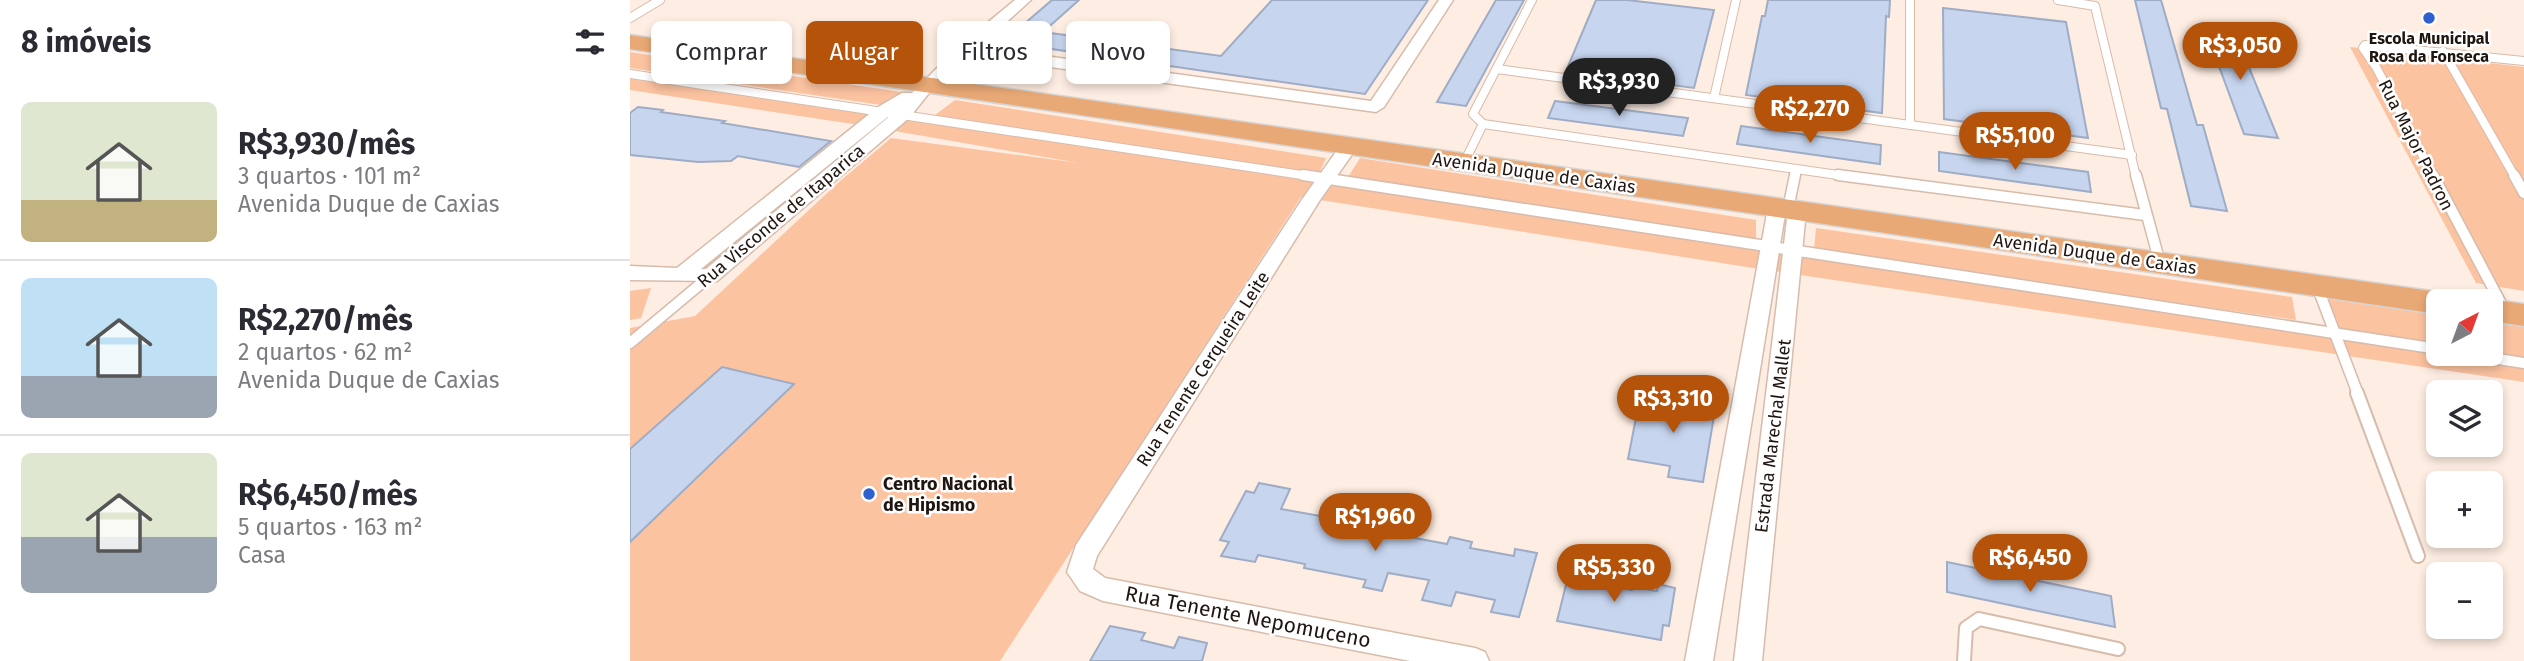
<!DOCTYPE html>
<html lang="pt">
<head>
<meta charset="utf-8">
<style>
	:root { --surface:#fff; --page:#f7f7f7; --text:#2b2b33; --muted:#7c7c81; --line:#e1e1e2; --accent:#b45309 }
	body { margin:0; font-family:"Fira Sans",sans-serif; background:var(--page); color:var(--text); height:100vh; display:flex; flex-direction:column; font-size:26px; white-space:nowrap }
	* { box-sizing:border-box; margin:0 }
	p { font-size:23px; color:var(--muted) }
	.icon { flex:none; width:38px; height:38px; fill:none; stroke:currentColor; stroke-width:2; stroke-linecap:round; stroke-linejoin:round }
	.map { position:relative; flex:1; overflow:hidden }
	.details { display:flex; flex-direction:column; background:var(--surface); width:630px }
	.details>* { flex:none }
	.guide { position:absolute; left:21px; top:21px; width:665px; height:63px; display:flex; gap:14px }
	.needle { width:46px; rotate:41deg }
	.fabs { position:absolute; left:1796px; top:289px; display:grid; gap:14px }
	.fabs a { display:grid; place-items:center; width:77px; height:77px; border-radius:10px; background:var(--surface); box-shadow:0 4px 10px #0003; font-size:35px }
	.price { position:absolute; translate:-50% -60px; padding:0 16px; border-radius:24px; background:var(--accent); color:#fff; font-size:23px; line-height:46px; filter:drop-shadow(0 2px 4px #0008) }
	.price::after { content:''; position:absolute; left:50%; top:42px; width:21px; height:16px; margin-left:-10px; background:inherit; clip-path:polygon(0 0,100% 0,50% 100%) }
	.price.current { background:#222; color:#fff }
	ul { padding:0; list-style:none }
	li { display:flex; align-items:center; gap:21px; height:175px; padding:0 21px }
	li+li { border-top:2px solid var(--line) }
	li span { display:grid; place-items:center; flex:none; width:196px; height:140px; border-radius:10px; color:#555 }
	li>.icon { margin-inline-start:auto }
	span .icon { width:84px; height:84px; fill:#fffc; stroke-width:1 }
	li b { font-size:30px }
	h2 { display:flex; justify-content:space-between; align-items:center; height:84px; padding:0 21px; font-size:30px }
	.chip { padding:0 24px; border-radius:10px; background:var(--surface); box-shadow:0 4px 10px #0003; font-size:24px; line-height:63px }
	.chip.current { background:var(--accent); color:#fff }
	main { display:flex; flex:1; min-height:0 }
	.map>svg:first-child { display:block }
</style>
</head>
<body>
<main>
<section class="details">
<h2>8 imóveis<svg class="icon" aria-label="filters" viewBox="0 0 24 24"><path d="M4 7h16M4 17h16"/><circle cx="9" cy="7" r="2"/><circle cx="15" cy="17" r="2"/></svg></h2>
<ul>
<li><span style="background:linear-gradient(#dfe7d0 70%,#c2b280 0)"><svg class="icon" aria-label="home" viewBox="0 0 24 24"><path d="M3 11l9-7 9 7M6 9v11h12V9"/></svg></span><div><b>R$3,930/mês</b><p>3 quartos · 101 m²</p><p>Avenida Duque de Caxias</p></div></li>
<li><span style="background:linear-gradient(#bfe0f5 70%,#9aa5b1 0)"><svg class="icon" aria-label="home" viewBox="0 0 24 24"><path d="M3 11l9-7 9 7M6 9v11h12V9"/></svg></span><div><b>R$2,270/mês</b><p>2 quartos · 62 m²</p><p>Avenida Duque de Caxias</p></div></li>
<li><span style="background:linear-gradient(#dfe7d0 60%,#9aa5b1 0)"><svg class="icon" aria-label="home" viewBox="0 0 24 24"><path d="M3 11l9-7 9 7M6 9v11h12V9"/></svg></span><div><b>R$6,450/mês</b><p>5 quartos · 163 m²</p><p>Casa</p></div></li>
</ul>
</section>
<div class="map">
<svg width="1894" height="661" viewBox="0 0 1894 661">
	<rect width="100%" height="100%" fill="#feede2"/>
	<g fill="#fcc3a1">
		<polygon points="1720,47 1894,67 1894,291 1846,283"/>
		<polygon points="0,52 272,92 258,106 0,68"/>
		<polygon points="0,74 301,118 325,100 696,158 688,176 715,182 730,158 1126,220 1126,241 1184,250 1186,228 1662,297 1666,320 1354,276 1704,333 1687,286 1808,304 1808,354 1860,354 1860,312 1894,317 1894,382 1136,270 671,197 370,661 0,661 0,328 65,316 209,182 261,138 449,163 236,126 0,90"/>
		<polygon points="21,288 11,318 0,320 0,291"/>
	</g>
	<g fill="#c7d5ef" stroke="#9facc5" stroke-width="2">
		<polygon points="422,0 449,0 413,32 591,56 642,0 798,0 735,94 373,42"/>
		<polygon points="866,0 894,0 836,106 807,102"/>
		<polygon points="966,0 997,0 1084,10 1064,88 936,71"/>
		<polygon points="1138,0 1260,0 1259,17 1256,16 1252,113 1116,95 1132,16 1135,16"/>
		<polygon points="1505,0 1531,0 1567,125 1573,125 1597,211 1561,206 1537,109 1531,108"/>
		<polygon points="1313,8 1436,22 1458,138 1314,119"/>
		<polygon points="1573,23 1602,26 1648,138 1614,134"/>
		<polygon points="925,101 1058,118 1053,136 918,118"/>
		<polygon points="8,107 33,110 31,112 95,121 92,123 201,141 169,167 108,156 101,161 68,162 0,155 0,113"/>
		<polygon points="1111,126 1251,145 1250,164 1107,144"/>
		<polygon points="1309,152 1458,172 1461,192 1309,171"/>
		<polygon points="92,367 164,384 0,542 0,449"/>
		<polygon points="1011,392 1086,404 1073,482 1038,477 1040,466 998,459"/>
		<polygon points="629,483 660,489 651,509 696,517 698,512 714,515 710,524 817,544 820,537 842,542 840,548 884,556 885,549 907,553 889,617 861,612 865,600 826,592 821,606 792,600 799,580 758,573 752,591 733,587 736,580 674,568 675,564 628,555 625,562 591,556 599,542 590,540 616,491 624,493"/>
		<polygon points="943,557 967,561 962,582 1002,590 1003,587 1027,591 1028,584 1045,588 1039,626 1033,625 1031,640 927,621"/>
		<polygon points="1317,562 1481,596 1485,627 1317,592"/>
		<polygon points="480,626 515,633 511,640 544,648 549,637 577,643 572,661 460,661"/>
	</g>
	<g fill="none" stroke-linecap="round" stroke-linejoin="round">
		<g stroke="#d7bbab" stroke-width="10">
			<g id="lane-far2">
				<polyline points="1280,0 1280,125"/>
				<polyline points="1428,0 1465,6 1506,177"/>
				<polyline points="0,18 30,0"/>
				<polyline points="1813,51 1885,177"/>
				<polyline points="867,69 1502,155"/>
				<polyline points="0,74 685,177"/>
				<polyline points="1084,98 1106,0"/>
				<polyline points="853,124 843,114 902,0"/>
				<polyline points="834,163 853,124 1222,177"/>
				<polyline points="1165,177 1166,170"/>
				<polyline points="1804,177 1746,67 1733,48 1735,45 1894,61"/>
			</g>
		</g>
		<g stroke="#d7bbab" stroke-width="13">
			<g id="lane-far1">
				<polyline points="673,175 1808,349"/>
				<polyline points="1208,175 1515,215"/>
				<polyline points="1506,175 1530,263"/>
				<polyline points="1803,175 1875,311"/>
				<polyline points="1884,175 1894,193"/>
				<polyline points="1158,209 1165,175"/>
				<polyline points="1687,286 1728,394"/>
				<polyline points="0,343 80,276"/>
				<polyline points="1836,354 1894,363"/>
			</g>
		</g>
		<g stroke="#d7bbab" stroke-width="16">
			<g id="lane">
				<polyline points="1727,393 1788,556"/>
				<polyline points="1334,661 1336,628 1349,619 1488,649"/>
			</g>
		</g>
		<g stroke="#d7bbab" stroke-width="3">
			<g id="street">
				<path d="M385,0H401L349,47L741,101L809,0H823L754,107L746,112L340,56L303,88L279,118L87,281L0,280V266L47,268L248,107L272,93H282L328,47ZM267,110L76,269H71L260,115Z"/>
				<polygon points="719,141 728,146 690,200 467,556 463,569 475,578 845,648 855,652 859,661 780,661 473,601 450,591 437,572 446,545 673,198 713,142"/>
				<polygon points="1147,202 1156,208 1083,661 1055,661 1138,208"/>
				<polygon points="1167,205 1176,211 1132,661 1104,661 1158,211"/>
			</g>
		</g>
		<g stroke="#d7d5d4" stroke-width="3">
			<g id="primary">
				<polygon points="0,35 1808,292 1819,295 1822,301 1808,301 1808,314 0,49"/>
				<polygon points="1860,299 1894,304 1894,326 1860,321 1860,301 1853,301"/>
			</g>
		</g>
		<use href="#lane-far2" stroke="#fff" stroke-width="8"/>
		<use href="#lane-far1" stroke="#fff" stroke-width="10"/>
		<use href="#lane" stroke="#fff" stroke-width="12"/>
		<use href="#street" fill="#fff" fill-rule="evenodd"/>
		<use href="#primary" fill="#e9a976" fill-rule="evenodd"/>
	</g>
	<g fill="#3060cf" stroke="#fefefe" stroke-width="2.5">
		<circle cx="1799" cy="18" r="7"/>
		<circle cx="239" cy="494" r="7"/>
	</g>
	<g text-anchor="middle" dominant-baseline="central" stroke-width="5" stroke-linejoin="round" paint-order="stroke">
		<g font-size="16" font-weight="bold" fill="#201610" stroke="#fefefe">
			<text x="1799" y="38">Escola Municipal<tspan x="1799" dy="18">Rosa da Fonseca</tspan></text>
		</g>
		<g font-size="18" fill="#201610" stroke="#fefefe">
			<text transform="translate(1786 145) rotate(63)">Rua Major Padron</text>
			<text transform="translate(904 173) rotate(8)">Avenida Duque de Caxias</text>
			<text transform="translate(151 216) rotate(-40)">Rua Visconde de Itaparica</text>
			<text transform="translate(1465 254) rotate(8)">Avenida Duque de Caxias</text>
			<text transform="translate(573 369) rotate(-57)">Rua Tenente Cerqueira Leite</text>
			<text transform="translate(1143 436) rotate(-83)">Estrada Marechal Mallet</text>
		</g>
		<g font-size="18" font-weight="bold" fill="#201610" stroke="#fefefe" text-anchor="start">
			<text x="253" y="484">Centro Nacional<tspan x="253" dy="21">de Hipismo</tspan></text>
		</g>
		<g font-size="21" fill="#201610" stroke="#fefefe">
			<text transform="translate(618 617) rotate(11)">Rua Tenente Nepomuceno</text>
		</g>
	</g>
</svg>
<div class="fabs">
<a><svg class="needle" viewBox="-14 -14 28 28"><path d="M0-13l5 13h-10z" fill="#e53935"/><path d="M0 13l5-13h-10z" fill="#7c7c81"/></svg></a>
<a><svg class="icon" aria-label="layers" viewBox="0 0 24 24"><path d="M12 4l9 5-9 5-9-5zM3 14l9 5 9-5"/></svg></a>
<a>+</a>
<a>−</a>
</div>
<b class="price" style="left:1610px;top:82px">R$3,050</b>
<b class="price current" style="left:989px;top:118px">R$3,930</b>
<b class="price" style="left:1180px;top:145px">R$2,270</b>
<b class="price" style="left:1385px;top:172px">R$5,100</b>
<b class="price" style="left:1043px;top:435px">R$3,310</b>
<b class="price" style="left:745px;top:553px">R$1,960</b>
<b class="price" style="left:1400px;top:594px">R$6,450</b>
<b class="price" style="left:984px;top:604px">R$5,330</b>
<div class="guide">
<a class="chip">Comprar</a>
<a class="chip current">Alugar</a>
<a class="chip">Filtros</a>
<a class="chip">Novo</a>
</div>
</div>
</main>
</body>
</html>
